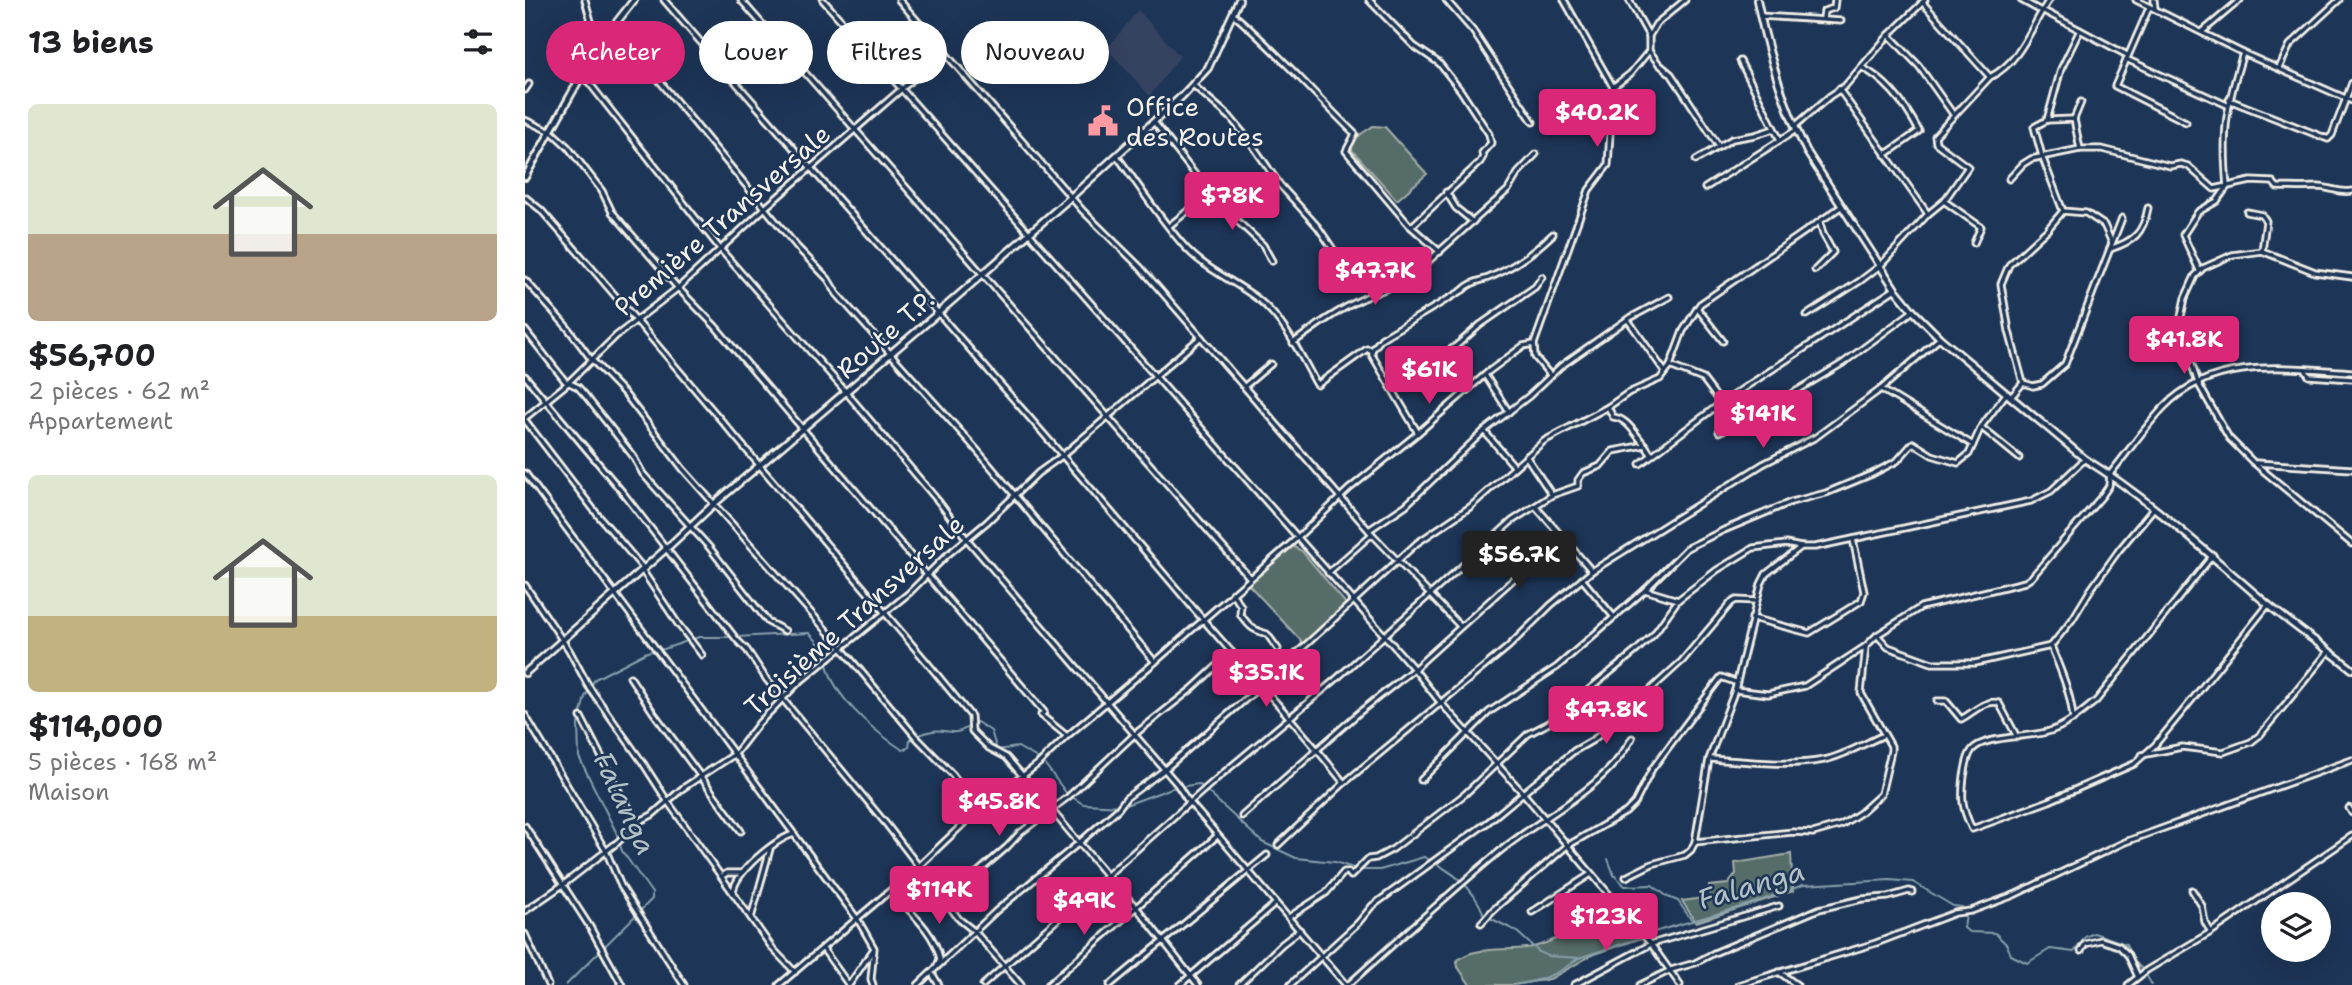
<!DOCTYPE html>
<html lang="fr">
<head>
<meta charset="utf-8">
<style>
	:root { --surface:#fff; --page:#f6f6f6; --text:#202124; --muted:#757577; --accent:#db2777 }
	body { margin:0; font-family:"Shantell Sans",sans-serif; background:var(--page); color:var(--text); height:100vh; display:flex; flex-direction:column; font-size:26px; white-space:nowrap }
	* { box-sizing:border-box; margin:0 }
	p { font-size:23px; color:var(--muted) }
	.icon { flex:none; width:38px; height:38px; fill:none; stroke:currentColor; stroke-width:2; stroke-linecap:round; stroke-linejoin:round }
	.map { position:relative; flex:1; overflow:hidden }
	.side { display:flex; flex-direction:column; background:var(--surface); width:525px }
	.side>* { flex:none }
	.banner { position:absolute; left:21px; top:21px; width:665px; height:63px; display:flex; gap:14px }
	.tools { position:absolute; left:1736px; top:892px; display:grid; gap:14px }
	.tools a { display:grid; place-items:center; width:70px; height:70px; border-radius:50%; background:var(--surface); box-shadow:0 7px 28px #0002; font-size:35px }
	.price { position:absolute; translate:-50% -60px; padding:0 16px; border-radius:7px; background:var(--accent); color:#fff; font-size:23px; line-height:46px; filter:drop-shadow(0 2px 4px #0008) }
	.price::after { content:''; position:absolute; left:50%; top:42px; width:21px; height:16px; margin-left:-10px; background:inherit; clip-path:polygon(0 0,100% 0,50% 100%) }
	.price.active { background:#222; color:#fff }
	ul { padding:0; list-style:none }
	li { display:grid; align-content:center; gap:14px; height:371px; padding:0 28px }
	li span { display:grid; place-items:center; height:217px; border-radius:10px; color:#555 }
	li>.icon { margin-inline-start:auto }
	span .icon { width:126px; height:126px; fill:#fffc; stroke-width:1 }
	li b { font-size:30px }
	h2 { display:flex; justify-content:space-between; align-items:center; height:84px; padding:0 28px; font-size:30px }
	.tag { padding:0 24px; border-radius:32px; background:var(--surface); box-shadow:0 7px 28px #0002; font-size:24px; line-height:63px }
	.tag.active { background:var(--accent); color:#fff }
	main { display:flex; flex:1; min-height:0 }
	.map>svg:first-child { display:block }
</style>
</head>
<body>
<main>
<section class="side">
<h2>13 biens<svg class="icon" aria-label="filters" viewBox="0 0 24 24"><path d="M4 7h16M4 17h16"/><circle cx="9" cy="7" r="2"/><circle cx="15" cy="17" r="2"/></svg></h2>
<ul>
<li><span style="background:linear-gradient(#dfe7d0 60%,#b9a48a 0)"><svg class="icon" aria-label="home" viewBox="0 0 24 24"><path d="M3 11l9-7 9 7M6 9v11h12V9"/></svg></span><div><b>$56,700</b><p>2 pièces · 62 m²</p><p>Appartement</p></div></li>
<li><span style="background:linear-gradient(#dfe7d0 65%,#c2b280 0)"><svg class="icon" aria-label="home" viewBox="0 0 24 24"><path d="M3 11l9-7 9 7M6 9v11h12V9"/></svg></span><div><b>$114,000</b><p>5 pièces · 168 m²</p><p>Maison</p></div></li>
</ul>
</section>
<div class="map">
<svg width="1827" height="985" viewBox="0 0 1827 985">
	<rect width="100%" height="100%" fill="#1d3557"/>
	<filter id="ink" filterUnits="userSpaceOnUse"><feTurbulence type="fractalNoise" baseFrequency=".0143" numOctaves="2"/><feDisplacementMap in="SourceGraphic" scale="14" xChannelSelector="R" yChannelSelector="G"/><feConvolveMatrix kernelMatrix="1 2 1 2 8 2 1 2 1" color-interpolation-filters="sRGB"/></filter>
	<g filter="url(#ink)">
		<polygon fill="#344260" points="613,10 655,56 625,96 582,49"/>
		<g fill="#566c68" stroke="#a5aea8" stroke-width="2">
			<polygon points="848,126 860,127 902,174 872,200 827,150 826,145 836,134"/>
			<polygon points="767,546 777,551 822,605 779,644 723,584"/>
			<polygon points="1266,854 1268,891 1171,922 1157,901 1185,897 1184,886 1203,884 1211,874 1210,863"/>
			<path d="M1087,909L1117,938L1069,954L1025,979L988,985H945L933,967L932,961C948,944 989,953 1012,946C1038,938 1063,922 1087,909Z"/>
		</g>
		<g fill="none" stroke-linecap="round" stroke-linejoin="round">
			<g stroke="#87a0ab" stroke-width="2">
				<path d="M212,637L284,633C305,653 297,659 308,681C321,707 354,735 378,750L384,747L385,739C392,736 400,732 408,731C415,729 424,733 431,732C440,731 444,725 452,722L466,731L472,750L493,747L514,759"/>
				<path d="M519,763L542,794L558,804L598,806L647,788L674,784L737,842L771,858L810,862L834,870H855L899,857C926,871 948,885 959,915L991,931L1014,952L1023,956L1054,958L1124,935L1129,932L1229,903L1278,885L1365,880L1388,882L1428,906L1437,907L1441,914L1439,928L1444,932L1470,933L1482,945L1486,955L1502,963L1525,949L1549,952L1560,937L1569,933L1601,944L1607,959L1618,970L1627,985"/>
				<polyline points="1083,859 1089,875 1100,886 1127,885 1143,897 1153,901 1165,918 1170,921"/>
				<polyline points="41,985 127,899 127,893 97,851 91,832 54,757 53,724 60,697 70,679 122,652 139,649 174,637 206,637"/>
				<path d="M990,985C1014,981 1033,975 1052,959"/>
			</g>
			<g stroke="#f4f1e8" stroke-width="9">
				<g id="minor">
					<polyline points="60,0 73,46"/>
					<path d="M139,0C311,198 487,394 657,595C710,658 768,718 819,783"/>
					<polyline points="216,0 725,578"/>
					<polyline points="298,0 889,669 915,702 999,794 1126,944 1155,985"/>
					<polyline points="374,0 558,211 615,267 847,534 935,626"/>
					<polyline points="844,0 889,46 914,63 936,91 964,134 966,143 957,153 958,157 955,162 887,226"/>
					<polyline points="921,0 948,31 1008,122"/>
					<polyline points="1104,0 1124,36"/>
					<polyline points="1496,0 1516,11"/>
					<polyline points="1611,0 1718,53 1827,101"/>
					<polyline points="1629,0 1630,9"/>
					<polyline points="1397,2 1464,76"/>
					<polyline points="1624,8 1590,86 1661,122"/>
					<polyline points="1517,10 1602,55"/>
					<path d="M708,14C751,50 789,94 830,134L821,151L884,225L915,252"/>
					<polyline points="1235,16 1316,21"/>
					<polyline points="1298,19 1299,11 1309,8 1310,0"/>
					<polyline points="89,26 273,248 303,279 312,294 451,449 630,662"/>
					<polyline points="1677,32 1715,0"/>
					<polyline points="1364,35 1394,66 1428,114"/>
					<polyline points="1124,51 1134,64 1146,74 1193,145"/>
					<polyline points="1601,59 1702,105"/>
					<polyline points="1215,61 1255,140"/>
					<path d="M1336,67C1362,80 1381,106 1394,131L1360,155"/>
					<polyline points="1754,68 1765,45 1814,0"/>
					<polyline points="58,75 196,250 321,392 414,502 441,538 652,784 661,798 821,985"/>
					<polyline points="668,85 705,117 724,140 755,185 793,227 816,261"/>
					<polyline points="1088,87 1105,74 1124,51 1124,36 1131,24 1160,0"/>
					<polyline points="1314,89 1403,214"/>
					<polyline points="0,90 4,84"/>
					<polyline points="1704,100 1803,139 1807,135 1827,83"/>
					<polyline points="1549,119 1556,102"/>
					<polyline points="0,120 28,133 43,147 77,191 87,212 153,288 190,326 519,712 516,715 542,736"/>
					<polyline points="1522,120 1536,69 1555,30"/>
					<polyline points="629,122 690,200 738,245 747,261"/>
					<polyline points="1270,126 1305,96 1320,86 1364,35 1400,0"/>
					<polyline points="1555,149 1549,119 1522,120 1509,127 1517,156 1538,211 1561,213 1579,225 1587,243"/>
					<path d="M592,156C614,186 635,219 660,247C681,270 710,281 734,300C760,321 776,356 792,385L842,349L847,350L857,338L938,290C948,280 956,282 968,276C991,266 1010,251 1028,234"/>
					<polyline points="1171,160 1207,139 1230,135 1249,129"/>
					<path d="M1484,179L1498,164L1506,159L1555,149H1577L1645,166L1656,164L1663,166L1689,189L1726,181L1748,182L1752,187C1766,187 1779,188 1793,187C1805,187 1815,194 1827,191"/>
					<polyline points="1180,188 1271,130"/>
					<polyline points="921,192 931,208 948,222"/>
					<polyline points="0,197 16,210 65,266 400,660 446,716 447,731 464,748 481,757 496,774 583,877 612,908 673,985"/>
					<polyline points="1419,201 1456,227 1449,243"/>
					<polyline points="1722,212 1737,215 1741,221 1737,251"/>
					<polyline points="644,226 685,193"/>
					<path d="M1585,249C1609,241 1618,234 1623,208"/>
					<polyline points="1290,270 1308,252 1298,234 1295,223"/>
					<path d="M1674,270L1658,235L1673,212L1692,201L1702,187C1697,130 1701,107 1718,53"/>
					<polyline points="1827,277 1790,272 1737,251 1707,255 1678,268 1670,276 1660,298 1654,326 1673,383 1704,438 1728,462 1827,544"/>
					<polyline points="0,280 42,327 66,359 100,394 158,469 303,632 391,737 428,775 453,809"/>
					<polyline points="1172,308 1198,341"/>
					<path d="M1282,315L1335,281L1356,265L1403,214L1419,201L1443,167L1411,143L1410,136L1465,77C1496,62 1506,26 1524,0"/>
					<polyline points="1103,320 1140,372"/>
					<polyline points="0,330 40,381 53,387 60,395 108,456 118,474 184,547 243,622 260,631"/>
					<path d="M768,343C791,326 813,310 839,298C856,290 874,285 889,274L983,190L993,173L1011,154"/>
					<polyline points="847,350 847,355 893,433"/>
					<polyline points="1145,366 1178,379 1196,403"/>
					<polyline points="1780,369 1784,376 1827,379"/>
					<polyline points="960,375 984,412"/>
					<polyline points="1025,375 1010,357 1009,344 1064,190 1083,165 1086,118 1089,99 1088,87 1039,0"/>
					<polyline points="0,376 99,494 212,640 222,650 242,680 362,825 434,919 449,931 496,985"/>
					<polyline points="1498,383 1484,331 1476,284 1484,265 1522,230 1538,211"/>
					<polyline points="720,386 746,364"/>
					<polyline points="866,387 931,346 955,325 1010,287 1017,277"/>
					<polyline points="1356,389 1448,445"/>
					<polyline points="1486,397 1498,383 1508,386 1517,384 1540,364 1597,218"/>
					<path d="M1083,407L1088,417C1102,418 1110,434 1119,444"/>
					<polyline points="0,418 43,383 91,336 153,288 241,207 419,52"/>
					<polyline points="0,420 72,514 118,568"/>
					<polyline points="1456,427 1494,458"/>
					<polyline points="959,431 989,466"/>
					<polyline points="1194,432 1230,416 1318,363 1388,311"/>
					<polyline points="1001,456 1027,495"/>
					<polyline points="1731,463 1827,469"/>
					<polyline points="1115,464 1196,403 1370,289"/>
					<polyline points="0,473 333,920 349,948 346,979 348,985"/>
					<polyline points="1011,507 1067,571"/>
					<polyline points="844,530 881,505 959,431 1004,396 1036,366 1103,319 1144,297"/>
					<path d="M1688,555L1571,701C1557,712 1543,725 1525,731C1506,738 1459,735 1447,750C1441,758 1441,768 1439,776C1436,799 1437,808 1447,829L1524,801L1609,764L1630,745L1658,711L1743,605"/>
					<polyline points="117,570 153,624 177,655"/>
					<polyline points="803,573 847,534"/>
					<polyline points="1057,579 1088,616"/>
					<polyline points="0,585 44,650 64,687 118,763 143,802 248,949 270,972"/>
					<polyline points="1120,590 1153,600"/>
					<path d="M707,593L716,606L715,614C725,627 726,629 742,634L753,649"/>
					<polyline points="1227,618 1284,633 1336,601 1339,592 1328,539"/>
					<polyline points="1352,635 1363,647 1407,663 1450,663 1526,646 1547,620 1566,589 1594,550 1629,508"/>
					<path d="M1526,646C1535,669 1547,695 1548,720"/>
					<polyline points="105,677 128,712 216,831"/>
					<path d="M1210,690L1243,694L1280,686L1341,646L1352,635L1396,607L1500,582L1506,578L1577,496L1584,486L1585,474C1603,452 1619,428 1639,407C1688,356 1763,368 1827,372"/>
					<path d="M1412,701H1421L1436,719C1448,713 1460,699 1474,703L1492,737"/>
					<polyline points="0,715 81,851 96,886 159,985"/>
					<polyline points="56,717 95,793 113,822"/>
					<polyline points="1617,755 1657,747 1698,752 1726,742 1735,735 1804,651"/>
					<path d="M1185,759C1222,761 1262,767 1299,760C1319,756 1340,743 1359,735"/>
					<polyline points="896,780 964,712 1032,667 1120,590 1162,548 1199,530 1266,502 1301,493 1347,474 1372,461 1388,443 1407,455 1433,463 1444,454 1456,427 1481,394"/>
					<polyline points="1824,808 1827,813"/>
					<polyline points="717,816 836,711 889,669 992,576 1034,535"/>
					<polyline points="0,826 65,927 97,985"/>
					<polyline points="1170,842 1268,832 1288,833 1316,825 1335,813 1356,794 1366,751 1366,746 1336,693 1341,646"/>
					<polyline points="753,845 819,783 983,647 1026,605 1067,571 1238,464 1291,437 1356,389 1415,338"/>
					<polyline points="197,876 202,873 217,873"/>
					<polyline points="1101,877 1127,864 1160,855 1166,850 1170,842 1184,759 1210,690 1236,584 1241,574 1276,547"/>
					<polyline points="1667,890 1677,906 1680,922 1686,932"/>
					<path d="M366,891C384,911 410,932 415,959L412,966"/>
					<path d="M208,893C209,873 250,839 269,834"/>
					<polyline points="421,900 482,847 495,833 543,797 610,734 668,688 707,652"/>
					<polyline points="0,911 39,884 94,841 113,822 127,815 158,788 210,754 234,723 272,684 384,593 421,556 462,522 513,473 538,455 676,337"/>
					<polyline points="1007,912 1066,874"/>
					<polyline points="764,917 801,893 819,872 823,872 826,876 843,859 851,858 868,849 940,794 1003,734 1022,724 1111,651 1129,634 1153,600 1192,570 1228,548 1261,544 1276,547 1290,547 1506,501 1526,491 1560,459"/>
					<polyline points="226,918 245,849"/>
					<polyline points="956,923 969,909 1042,846 1101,812 1110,803 1127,769 1196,677 1210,682"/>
					<polyline points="0,934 23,985"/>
					<polyline points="298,949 323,984"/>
					<polyline points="1556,951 1560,944 1576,940 1594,946 1603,955 1613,977"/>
					<polyline points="1254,972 1272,985"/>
					<polyline points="408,975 414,985"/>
					<polyline points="254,985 393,867 454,809 513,764 542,736 630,662 772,538 824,489 893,433 963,372 998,346 1009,344"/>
					<polyline points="324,985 348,950"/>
					<polyline points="393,985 471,911 555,842 593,809 601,798 639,770 737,685 892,543 945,507 1019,441 1083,407 1103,393 1135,379 1145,366 1158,331 1175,304 1317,206"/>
					<polyline points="458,985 697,774 810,680 987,521 1027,495 1053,486 1053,480 1058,473 1075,466 1088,451 1120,445 1126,454"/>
					<polyline points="523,985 692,836"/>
					<polyline points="585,985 742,855"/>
					<polyline points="655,985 750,904"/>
					<polyline points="714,985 757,944 775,930"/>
					<polyline points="765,985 833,923 847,906 963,822 1049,751 1068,740 1089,723 1157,661 1206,603 1211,600 1231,601"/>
					<path d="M823,985C873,940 923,894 975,851C1019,815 1080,789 1107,738"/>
					<polyline points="1049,985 1126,944 1254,906"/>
					<polyline points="1115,985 1146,970 1170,963 1189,953 1294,909 1337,899 1363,897 1384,891 1387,892"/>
					<polyline points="1213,985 1351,943 1430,913 1446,911 1489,895 1600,842 1827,760"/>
					<polyline points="1603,985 1622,970 1686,932 1827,836"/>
				</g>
			</g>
			<g stroke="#f4f1e8" stroke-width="10">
				<g id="tertiary">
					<path d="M1232,0C1242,49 1259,107 1282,152L1370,289L1388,311L1415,338L1560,459C1626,500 1682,553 1741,603C1769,626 1799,647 1827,669"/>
					<polyline points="0,177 73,46 109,0"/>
					<polyline points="0,673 141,549 189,504 412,314 546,197 657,96 683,68 714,0"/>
				</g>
			</g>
			<use href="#minor" stroke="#1d3557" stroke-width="3.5"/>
			<use href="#tertiary" stroke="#1d3557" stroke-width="4.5"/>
		</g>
	</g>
	<defs>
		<g id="civic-bare" transform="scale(2.415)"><path d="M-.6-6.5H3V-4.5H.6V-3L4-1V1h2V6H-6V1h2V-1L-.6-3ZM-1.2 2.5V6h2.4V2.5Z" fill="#ff9aa2" stroke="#1d3557" stroke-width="2.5" paint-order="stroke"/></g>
	</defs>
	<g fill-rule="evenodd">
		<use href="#civic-bare" x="578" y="121"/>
	</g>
	<g text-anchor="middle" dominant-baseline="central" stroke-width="5" stroke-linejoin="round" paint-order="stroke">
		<g font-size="26" fill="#f4f1e8" stroke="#1d3557" text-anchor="start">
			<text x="601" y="106">Office<tspan x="601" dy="30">des Routes</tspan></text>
		</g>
		<g font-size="26" fill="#f4f1e8" stroke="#1d3557">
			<text transform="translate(197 220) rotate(-41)">Première Transversale</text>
			<text transform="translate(360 334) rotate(-41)">Route T.P.</text>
			<text transform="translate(329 615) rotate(-42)">Troisième Transversale</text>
		</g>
		<g font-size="28" font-style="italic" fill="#b4c2c5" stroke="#1d3557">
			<text transform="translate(100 803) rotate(65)">Falanga</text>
			<text transform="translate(1226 885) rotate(-16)">Falanga</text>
		</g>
	</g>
</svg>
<div class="tools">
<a><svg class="icon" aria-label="layers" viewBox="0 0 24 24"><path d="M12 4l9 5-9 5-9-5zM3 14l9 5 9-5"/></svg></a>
</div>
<b class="price" style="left:1072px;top:149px">$40.2K</b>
<b class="price" style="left:707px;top:232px">$78K</b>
<b class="price" style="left:850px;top:307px">$47.7K</b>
<b class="price" style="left:1659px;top:376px">$41.8K</b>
<b class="price" style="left:904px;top:406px">$61K</b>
<b class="price" style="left:1238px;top:450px">$141K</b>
<b class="price active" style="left:994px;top:591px">$56.7K</b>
<b class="price" style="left:741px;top:709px">$35.1K</b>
<b class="price" style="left:1081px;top:746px">$47.8K</b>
<b class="price" style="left:474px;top:838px">$45.8K</b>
<b class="price" style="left:414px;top:926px">$114K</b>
<b class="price" style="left:559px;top:937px">$49K</b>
<b class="price" style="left:1081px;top:953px">$123K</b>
<div class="banner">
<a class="tag active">Acheter</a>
<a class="tag">Louer</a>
<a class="tag">Filtres</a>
<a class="tag">Nouveau</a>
</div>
</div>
</main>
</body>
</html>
